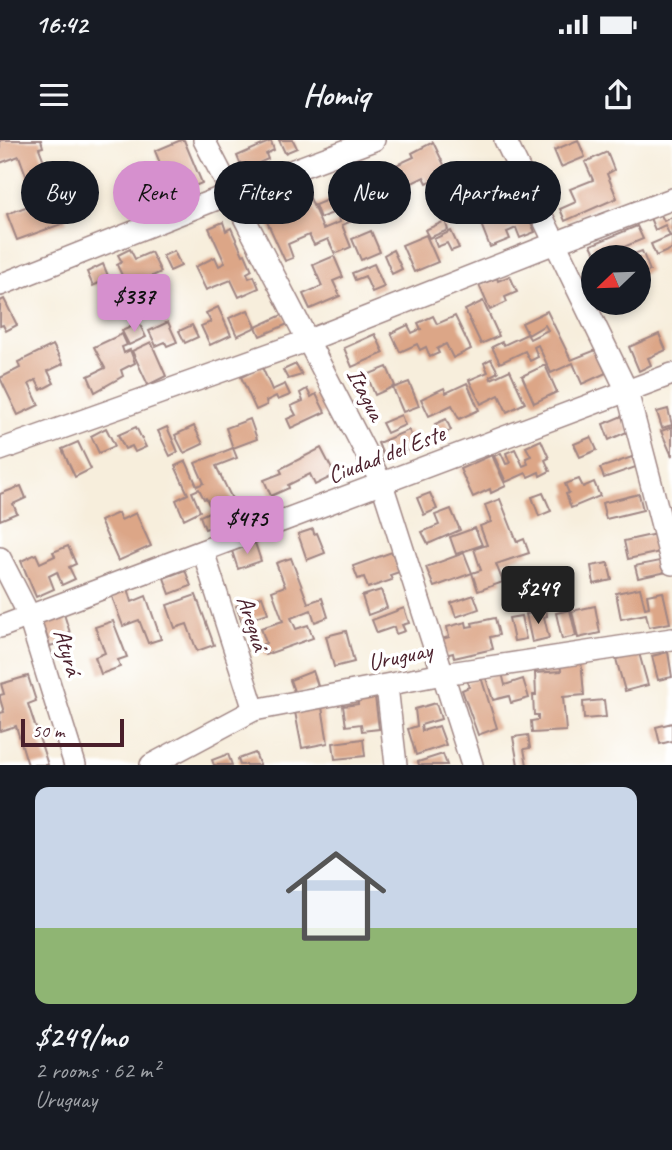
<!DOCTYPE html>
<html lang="en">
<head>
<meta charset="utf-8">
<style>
	:root { --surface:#171b24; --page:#20242c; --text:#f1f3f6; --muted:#9ea1a6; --accent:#d690ce }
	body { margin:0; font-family:Caveat,sans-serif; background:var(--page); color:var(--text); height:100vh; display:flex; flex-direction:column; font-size:26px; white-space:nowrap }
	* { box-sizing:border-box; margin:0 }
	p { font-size:23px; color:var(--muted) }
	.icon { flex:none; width:38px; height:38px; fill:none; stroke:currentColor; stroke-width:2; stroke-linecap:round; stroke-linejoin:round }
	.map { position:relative; height:625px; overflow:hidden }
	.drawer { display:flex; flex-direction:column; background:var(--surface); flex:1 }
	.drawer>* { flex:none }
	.top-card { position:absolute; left:21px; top:21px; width:630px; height:63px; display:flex; gap:14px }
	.needle { width:46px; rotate:247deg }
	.fabs { position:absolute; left:581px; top:105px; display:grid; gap:14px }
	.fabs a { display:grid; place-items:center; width:70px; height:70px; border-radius:50%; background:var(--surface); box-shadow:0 4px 10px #0003; font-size:35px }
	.scale { position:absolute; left:21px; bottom:18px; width:103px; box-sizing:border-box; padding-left:7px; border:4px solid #4a1f2b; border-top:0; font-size:19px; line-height:24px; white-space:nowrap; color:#4a1f2b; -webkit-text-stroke:5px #fff; paint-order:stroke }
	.price { position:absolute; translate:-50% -60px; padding:0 16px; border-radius:7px; background:var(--accent); color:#111; font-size:23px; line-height:46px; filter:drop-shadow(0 2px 4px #0008) }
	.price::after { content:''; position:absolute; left:50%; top:42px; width:21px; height:16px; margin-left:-10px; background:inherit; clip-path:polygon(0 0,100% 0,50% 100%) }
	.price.current { background:#222; color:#fff }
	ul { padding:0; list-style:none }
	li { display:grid; align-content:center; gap:14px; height:371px; padding:0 35px }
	li span { display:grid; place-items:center; height:217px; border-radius:14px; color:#555 }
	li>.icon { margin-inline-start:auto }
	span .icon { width:126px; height:126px; fill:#fffc; stroke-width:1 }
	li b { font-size:30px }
	.tag { padding:0 24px; border-radius:32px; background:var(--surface); box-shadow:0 4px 10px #0003; font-size:24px; line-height:63px }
	.tag.current { background:var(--accent); color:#111 }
	.status { display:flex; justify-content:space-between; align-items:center; height:49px; padding:0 35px; background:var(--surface); direction:ltr }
	.status svg { height:19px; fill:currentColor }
	header { display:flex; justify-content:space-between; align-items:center; height:91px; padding:0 35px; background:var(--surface); font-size:32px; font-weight:700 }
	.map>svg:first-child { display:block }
</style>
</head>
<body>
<div class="status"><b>16:42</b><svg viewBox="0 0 49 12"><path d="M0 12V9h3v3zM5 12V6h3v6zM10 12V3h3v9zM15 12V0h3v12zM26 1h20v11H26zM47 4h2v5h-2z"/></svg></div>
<header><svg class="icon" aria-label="menu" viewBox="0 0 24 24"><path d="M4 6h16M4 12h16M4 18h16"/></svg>Homiq<svg class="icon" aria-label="share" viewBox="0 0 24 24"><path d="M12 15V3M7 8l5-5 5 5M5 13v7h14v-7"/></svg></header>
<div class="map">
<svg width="672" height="625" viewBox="0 0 672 625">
	<rect width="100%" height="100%" fill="#fff"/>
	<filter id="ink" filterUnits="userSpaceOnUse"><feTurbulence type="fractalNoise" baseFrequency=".0143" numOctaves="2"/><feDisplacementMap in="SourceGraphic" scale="14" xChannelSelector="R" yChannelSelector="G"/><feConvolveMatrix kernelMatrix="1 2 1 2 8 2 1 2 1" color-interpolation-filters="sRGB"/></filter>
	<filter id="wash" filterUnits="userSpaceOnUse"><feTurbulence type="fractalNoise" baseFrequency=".00686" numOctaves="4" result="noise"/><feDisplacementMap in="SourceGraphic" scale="28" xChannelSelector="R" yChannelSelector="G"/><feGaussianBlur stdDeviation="1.57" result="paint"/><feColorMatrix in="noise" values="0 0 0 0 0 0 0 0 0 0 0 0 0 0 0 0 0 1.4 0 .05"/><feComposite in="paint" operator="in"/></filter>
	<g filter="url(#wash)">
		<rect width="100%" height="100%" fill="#f7eedc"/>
		<g id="blocks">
			<g fill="#dca687">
				<polygon points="0,0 41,0 43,7 39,8 67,82 17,100 7,74 36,63 19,16 0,23"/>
				<polygon points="181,0 184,0 202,43 173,55 155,11"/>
				<polygon points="279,0 293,0 297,8 285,13"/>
				<polygon points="578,0 585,17 561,27 554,10"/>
				<polygon points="271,1 274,10 266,14 268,19 243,30 237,16"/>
				<polygon points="433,2 448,33 427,43 424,37 404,47 394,26 414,17 412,13"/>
				<polygon points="607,12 614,30 607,34 617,58 565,81 560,69 576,62 570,49 593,40 585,22"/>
				<polygon points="509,32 514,42 500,48 504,57 495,61 487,42"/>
				<polygon points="304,44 323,89 340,82 331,60 348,53 359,78 342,85 351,107 335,114 328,99 314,105 309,95 288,104 293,118 285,121 259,64"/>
				<polygon points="327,60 333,73 320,78 315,65"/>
				<polygon points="522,61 535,92 520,98 516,88 507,92 510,99 490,107 479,79"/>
				<polygon points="660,73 664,81 672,77 672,109 656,116 651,104 670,96 665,85 655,90 650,78"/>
				<polygon points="445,81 448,90 429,98 425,90"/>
				<polygon points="223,82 226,91 231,88 243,115 245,114 252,130 247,133 249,138 254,136 259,148 239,157 231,140 206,150 195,127 215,117 219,126 225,123 209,88"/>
				<polygon points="637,86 643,99 614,111 616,117 597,117 591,105"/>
				<polygon points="371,91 380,112 361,120 352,99"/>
				<polygon points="451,91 459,108 451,111 447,103 437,107 434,99"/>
				<polygon points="426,95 438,122 414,132 402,105"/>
				<polygon points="130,109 135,119 151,112 161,132 144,140 146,144 130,152 117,125 122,122 118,115"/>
				<polygon points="393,110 402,129 392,134 384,115"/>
				<polygon points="174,111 181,126 170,131 163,116"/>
				<polygon points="642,111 650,131 640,135 639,117 631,115"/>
				<polygon points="334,116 343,137 333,141 340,156 310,169 303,154 322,146 313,125"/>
				<polygon points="103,124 109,138 93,146 87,132"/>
				<polygon points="374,124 384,147 372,152 365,136 355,140 352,133"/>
				<polygon points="510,136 517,152 505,157 507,162 490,170 479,145 497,138 498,141"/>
				<polygon points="4,159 17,185 6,191 3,185 0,186 0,161"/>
				<polygon points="483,161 499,196 481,204 465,170"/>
				<polygon points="218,167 231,195 210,205 201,186 211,182 206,173"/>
				<polygon points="248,170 256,187 237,196 229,178"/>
				<polygon points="547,171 571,220 596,210 606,233 582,244 573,223 551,233 538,205 534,207 538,217 530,221 525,211 500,223 492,207 502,202 504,205 527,194 530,199 548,190 545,185 528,195 522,183"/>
				<polygon points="284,174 288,184 260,196 256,187"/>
				<polygon points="433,176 437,184 455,176 471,209 453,218 446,204 437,209 439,213 430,217 426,207 420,210 417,204 400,212 391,193 408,185 412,193 421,189 418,183"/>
				<polygon points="168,182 177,202 167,206 165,202 156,206 149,191"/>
				<polygon points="139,183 146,197 129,205 122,191"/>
				<polygon points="192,185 198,197 185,203 179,191"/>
				<polygon points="122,194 127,205 122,207 124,213 130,210 135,223 121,230 123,236 95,252 88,236 105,228 94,207"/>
				<polygon points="375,194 384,213 352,227 344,208"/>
				<polygon points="659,194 666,210 648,218 651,225 639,231 629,207"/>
				<polygon points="151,202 166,236 148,245 132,211"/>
				<polygon points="53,205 63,224 48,231 54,243 41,250 36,240 29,244 39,265 18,275 0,238 20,228 18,222"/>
				<polygon points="491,219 498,232 490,236 491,239 510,230 525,263 507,272 499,255 481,264 469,240 488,232 484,223"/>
				<polygon points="296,224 302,235 288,239 283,230"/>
				<polygon points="545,225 557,252 534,263 522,236"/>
				<polygon points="262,227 272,250 285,244 290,255 278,260 276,256 266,261 267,265 256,270 241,237"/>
				<polygon points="387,227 395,246 375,255 367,235"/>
				<polygon points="409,242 419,266 403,272 393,248"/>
				<polygon points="467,243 479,270 459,279 452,265 429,276 421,259 444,248 446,253"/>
				<polygon points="307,249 311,257 316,254 325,272 291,288 287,279 296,275 291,266 303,261 300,253"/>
				<polygon points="668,269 672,285 662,288 657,272"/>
				<polygon points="401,275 405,285 387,293 382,283"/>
				<polygon points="622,276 629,291 609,300 603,284"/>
				<polygon points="250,279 257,299 233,308 226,288"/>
				<polygon points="446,279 451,290 440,296 435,284"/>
				<polygon points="194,286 203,304 184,313 175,295"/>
				<polygon points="136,287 146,307 135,312 132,306 125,309 118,295"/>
				<polygon points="167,287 178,312 170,316 158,291"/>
				<polygon points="672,287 672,316 661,291"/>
				<polygon points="106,288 115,306 99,313 91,296"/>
				<polygon points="409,290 416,307 385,320 378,303"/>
				<polygon points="591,297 597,310 580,317 574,304"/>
				<polygon points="541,300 549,318 545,320 550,331 540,336 539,332 528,337 526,333 506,342 494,316 501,313 506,324 510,323 506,313 515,309 523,326 528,324 526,318 531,316 526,307"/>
				<polygon points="78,302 91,329 75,337 62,309"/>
				<polygon points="233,308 237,318 216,326 239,373 232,377 228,368 214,374 206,358 204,359 199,349 192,352 200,371 184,379 176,360 188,354 175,326 186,321 197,346 204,343 195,323"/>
				<polygon points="321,308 335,335 315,345 310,334 288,345 289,348 271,356 264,340 282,333 280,329"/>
				<polygon points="492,315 506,346 491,353 490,349 473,357 460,329"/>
				<polygon points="632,317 636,327 604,338 600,328"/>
				<polygon points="579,339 583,347 594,342 600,356 571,368 566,354 569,353 565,344"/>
				<polygon points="21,346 26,358 13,364 17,373 0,380 0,354"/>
				<polygon points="430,353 437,369 424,375 417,358"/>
				<polygon points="543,353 551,371 539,376 532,357"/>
				<polygon points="639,354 643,370 606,379 602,363"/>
				<polygon points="500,359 517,402 524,399 529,413 496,424 503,442 478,451 472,433 434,447 426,427 464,413 472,433 481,430 474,409 487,405 480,386 491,382 485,365"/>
				<polygon points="451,369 460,390 428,404 422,392 439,385 435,375"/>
				<polygon points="211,371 217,385 205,389 200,376"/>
				<polygon points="118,373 121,380 136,373 151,406 118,421 100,381"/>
				<polygon points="475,388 482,405 456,414 450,397"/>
				<polygon points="313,389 314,394 317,393 325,413 307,420 298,394"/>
				<polygon points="656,394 660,412 628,419 624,401"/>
				<polygon points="255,403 261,421 238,429 232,411"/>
				<polygon points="68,406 76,424 69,427 75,439 62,445 57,432 49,436 54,449 36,457 21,421 36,414 40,423 55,416 53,412"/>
				<polygon points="392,412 399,432 390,435 392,440 368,448 364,437 358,439 353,426"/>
				<polygon points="291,418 308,463 322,458 328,477 315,482 311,470 291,478 296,489 308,485 313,498 265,515 261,505 266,503 261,488 283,481 272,451 285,446 276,423"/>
				<polygon points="665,420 667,432 638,438 635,426"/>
				<polygon points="608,423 612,440 594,444 591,426"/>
				<polygon points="185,430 191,446 170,454 164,438"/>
				<polygon points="128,448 132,462 146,456 161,499 148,503 139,480 123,486 111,454"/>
				<polygon points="640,448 645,468 649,467 647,455 663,452 670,483 649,487 646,474 621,479 616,453"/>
				<polygon points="381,450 387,468 368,475 362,456"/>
				<polygon points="196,455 214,505 197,511 187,484 175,488 167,465"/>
				<polygon points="474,455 479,469 456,477 451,463"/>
				<polygon points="262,456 268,473 242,482 236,466"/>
				<polygon points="595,466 600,493 578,498 572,471"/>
				<polygon points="404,468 409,483 402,485 405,491 396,494 394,487 377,493 372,480"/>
				<polygon points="546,470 547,476 544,477 549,498 532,502 526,474"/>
				<polygon points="570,470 576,496 562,499 556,473"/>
				<polygon points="63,471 72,499 50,506 41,478"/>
				<polygon points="521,476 526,499 514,501 509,478"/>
				<polygon points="495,478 499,495 490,497 493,509 454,518 453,513 445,515 442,499 449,497 447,487 466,482 467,487 473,486 472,483"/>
				<polygon points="113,481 127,517 118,520 120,527 101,534 95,517 105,513 95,487"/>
				<polygon points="346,491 354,522 334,527 326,496"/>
				<polygon points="668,512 672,537 658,540 652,516"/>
				<polygon points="639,513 648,545 625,551 616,519"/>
				<polygon points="581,519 584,555 563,557 566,591 532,593 531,581 538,580 538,575 534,575 533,555 536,555 535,533 561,531 560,521"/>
				<polygon points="313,531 318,546 295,554 290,540"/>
				<polygon points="502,533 505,545 523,539 529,558 511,563 509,556 493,560 486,538"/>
				<polygon points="28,536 36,561 28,564 48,625 28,625 16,586 0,591 0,573 4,572 0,559 0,555 4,554 1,544"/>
				<polygon points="481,537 497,588 478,595 462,550 469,547 467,542"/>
				<polygon points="375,557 379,589 362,591 361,584 346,586 343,566 358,564 358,559"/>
				<polygon points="604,560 606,577 584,579 583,562"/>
				<polygon points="436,563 441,579 421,585 422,591 439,586 446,605 416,615 408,589 417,586 415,569"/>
				<polygon points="322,567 328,603 302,608 295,572"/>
				<polygon points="672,583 672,601 660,604 656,587"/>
				<polygon points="528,595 530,608 524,609 527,625 518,625 513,597"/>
				<polygon points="363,599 365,616 335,619 333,603"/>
				<polygon points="255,613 260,625 240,625 238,619"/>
				<polygon points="228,614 232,625 214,625 212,620"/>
				<polygon points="443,614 447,625 419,625 418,622"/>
			</g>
		</g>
	</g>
	<g filter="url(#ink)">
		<use href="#blocks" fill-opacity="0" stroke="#a08684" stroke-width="2"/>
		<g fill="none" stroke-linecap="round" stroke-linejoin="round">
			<g stroke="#a08684" stroke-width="24">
				<g id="minor">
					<polyline points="204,0 382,344 472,625"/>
					<polyline points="505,0 627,251 672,424"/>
					<polyline points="0,145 232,53 374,0"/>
					<polyline points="0,310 309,200 555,103 672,59"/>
					<polyline points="203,411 254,570"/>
					<polyline points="0,418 27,471 75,625"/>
					<polyline points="0,487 672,234"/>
					<polyline points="387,546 396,625"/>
					<polyline points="151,625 254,570 443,534 672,499"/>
				</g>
			</g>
			<use href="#minor" stroke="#fff" stroke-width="21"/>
		</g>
	</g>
	<g text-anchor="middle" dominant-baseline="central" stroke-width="7" stroke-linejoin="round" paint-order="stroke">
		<g font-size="24" fill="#4a1f2b" stroke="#fff">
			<text transform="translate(366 254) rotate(63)">Itagua</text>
			<text transform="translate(386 314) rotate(-21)">Ciudad del Este</text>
			<text transform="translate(253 483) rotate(72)">Areguá</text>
			<text transform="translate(68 512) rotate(73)">Atyrá</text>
			<text transform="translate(400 516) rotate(-12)">Uruguay</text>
		</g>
	</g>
</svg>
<div class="fabs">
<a><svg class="needle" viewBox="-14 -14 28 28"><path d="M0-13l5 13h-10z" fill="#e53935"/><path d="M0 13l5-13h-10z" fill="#9ea1a6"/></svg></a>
</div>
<div class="scale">50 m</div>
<b class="price" style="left:134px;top:194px">$337</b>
<b class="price" style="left:247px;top:416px">$475</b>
<b class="price current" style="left:538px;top:486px">$249</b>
<div class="top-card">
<a class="tag">Buy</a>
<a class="tag current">Rent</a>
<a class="tag">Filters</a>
<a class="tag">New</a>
<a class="tag">Apartment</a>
</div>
</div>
<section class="drawer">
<ul>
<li><span style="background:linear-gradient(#c9d6e8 65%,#8fb573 0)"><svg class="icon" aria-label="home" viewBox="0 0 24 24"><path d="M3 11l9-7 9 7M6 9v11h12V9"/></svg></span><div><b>$249/mo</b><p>2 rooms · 62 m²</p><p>Uruguay</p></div></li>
</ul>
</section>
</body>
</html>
